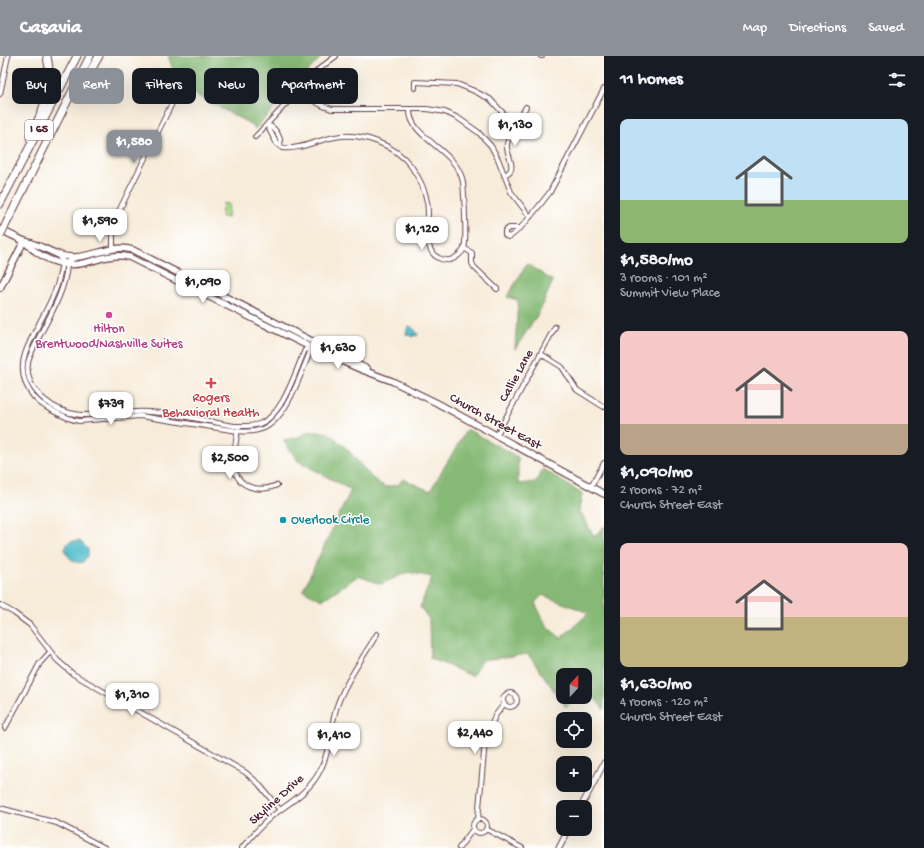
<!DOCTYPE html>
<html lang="en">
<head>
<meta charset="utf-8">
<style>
	:root { --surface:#171b24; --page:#242831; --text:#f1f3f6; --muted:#9ea1a6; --accent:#8c9099 }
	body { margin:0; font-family:"Gochi Hand",sans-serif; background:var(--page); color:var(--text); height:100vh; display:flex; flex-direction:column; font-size:15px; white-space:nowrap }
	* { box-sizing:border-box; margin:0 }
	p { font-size:13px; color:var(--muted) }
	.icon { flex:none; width:22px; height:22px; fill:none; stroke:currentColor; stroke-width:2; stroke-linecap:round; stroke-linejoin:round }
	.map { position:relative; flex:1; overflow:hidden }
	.details { display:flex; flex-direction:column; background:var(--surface); width:320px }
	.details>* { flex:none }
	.hud { position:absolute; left:12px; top:12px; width:380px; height:36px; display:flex; gap:8px }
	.needle { width:26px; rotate:21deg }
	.fabs { position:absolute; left:556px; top:612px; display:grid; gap:8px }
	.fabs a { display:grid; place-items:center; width:36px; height:36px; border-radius:8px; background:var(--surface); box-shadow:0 4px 16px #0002; font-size:20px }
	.price { position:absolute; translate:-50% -34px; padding:0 9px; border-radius:8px; background:#fff; color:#222; font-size:13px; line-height:26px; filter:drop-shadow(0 1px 2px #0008) }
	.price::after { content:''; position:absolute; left:50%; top:24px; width:12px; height:9px; margin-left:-6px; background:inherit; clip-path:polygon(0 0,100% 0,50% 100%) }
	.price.on { background:var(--accent); color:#fff }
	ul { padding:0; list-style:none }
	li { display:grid; align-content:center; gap:8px; height:212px; padding:0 16px }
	li span { display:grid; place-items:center; height:124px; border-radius:8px; color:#555 }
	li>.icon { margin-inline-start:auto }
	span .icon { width:72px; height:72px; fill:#fffc; stroke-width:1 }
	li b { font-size:17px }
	h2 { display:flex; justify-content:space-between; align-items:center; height:48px; padding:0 16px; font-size:17px }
	.tag { padding:0 14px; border-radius:8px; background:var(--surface); box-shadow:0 4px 16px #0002; font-size:14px; line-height:36px }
	.tag.on { background:var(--accent); color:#fff }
	header { display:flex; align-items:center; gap:24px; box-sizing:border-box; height:56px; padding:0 20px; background:var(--accent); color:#fff }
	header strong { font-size:19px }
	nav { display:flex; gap:22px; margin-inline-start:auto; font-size:14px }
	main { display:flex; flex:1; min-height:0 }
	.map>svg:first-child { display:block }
</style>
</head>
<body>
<header>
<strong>Casavia</strong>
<nav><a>Map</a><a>Directions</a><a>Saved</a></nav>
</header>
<main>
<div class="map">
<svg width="604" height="792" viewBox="0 0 604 792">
	<rect width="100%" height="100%" fill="#fff"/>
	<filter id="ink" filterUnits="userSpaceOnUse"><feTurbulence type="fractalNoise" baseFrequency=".025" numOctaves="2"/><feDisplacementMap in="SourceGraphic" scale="8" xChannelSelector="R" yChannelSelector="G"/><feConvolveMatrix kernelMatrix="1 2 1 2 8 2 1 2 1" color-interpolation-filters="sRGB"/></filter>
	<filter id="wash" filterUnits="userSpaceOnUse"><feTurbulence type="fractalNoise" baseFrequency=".012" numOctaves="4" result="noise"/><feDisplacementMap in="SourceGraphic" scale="16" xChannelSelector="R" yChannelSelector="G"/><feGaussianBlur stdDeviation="0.9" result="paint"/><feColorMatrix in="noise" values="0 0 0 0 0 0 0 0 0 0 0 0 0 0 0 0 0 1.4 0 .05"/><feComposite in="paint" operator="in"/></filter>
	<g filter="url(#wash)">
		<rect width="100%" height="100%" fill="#f7ecda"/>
		<polygon fill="#a7d988" stroke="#787c5a" points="223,147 229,148 228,162 221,161"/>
		<g fill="#85b974" stroke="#686c50" fill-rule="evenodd">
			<polygon points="168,0 322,0 255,73 252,69 187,34 176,21"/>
			<polygon points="527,208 553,225 538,258 515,293 518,244 507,241"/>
			<path d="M467,373L518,401V428L536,426L543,413L582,438L579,453L594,481L604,470V654L587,632L585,633V619H563V641H577L566,651L528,598L482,604L472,620L430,602L429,563L420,551L432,521L408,516L381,528L358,520L322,544L303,534L351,434L298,405L283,384L299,381L310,374L329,377L348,394L372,422L385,431L398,429L403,423L430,435ZM542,539L586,556L588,558L561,582L547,571L535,547Z"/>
		</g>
		<g fill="#50bcca" stroke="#4d6e7a">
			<polygon points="408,270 412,271 418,278 417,280 414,279 413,281 406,278"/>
			<path d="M72,485H80L88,493V499L83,506C75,508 69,503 65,495C65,490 67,487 72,485Z"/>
		</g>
	</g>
	<g filter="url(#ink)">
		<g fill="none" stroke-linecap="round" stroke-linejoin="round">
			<g stroke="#643e45" stroke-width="6">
				<g id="minor">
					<polyline points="541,0 542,0"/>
					<polyline points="415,32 415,26 457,28 472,34 490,43 516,71"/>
					<path d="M300,34C310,42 319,50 332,53H427L445,56L458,62L478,76L491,90L498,103L511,136L530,161"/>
					<polyline points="0,38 8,0"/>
					<path d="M268,67L270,75L277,88L282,92C300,94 317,84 335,81C362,76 395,89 411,110C418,120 425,133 427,146C431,164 420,196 441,203C444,204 447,205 450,204C455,203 462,197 464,193C467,185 464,136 463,126C457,93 408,82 410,53"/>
					<path d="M270,70C276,73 282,83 280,89"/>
					<polyline points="255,81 319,13 336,0"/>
					<path d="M504,119C520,114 505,98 507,88C508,81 522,58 526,51"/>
					<path d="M520,172H509L505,175V179L508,181C517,180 543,145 550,136L604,33"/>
					<polyline points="113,192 113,175 115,163 181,29"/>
					<polyline points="464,192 472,197 472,207 474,211 497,233"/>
					<path d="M56,198L67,209C65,234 52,256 40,279C36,288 30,297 28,307C24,335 55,357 81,359C104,360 127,354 150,356C178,358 206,365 234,370C242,370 250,371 259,368C283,360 295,316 305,294L309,292"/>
					<path d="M76,202L62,208C59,218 59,228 54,237C46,258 32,277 25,298C18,319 28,340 46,351C57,357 67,363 79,365L140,360L238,375C246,376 254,376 262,373C287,363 300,319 310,296L308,293"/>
					<polyline points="541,298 562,311 577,334 604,351"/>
					<path d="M238,374C236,385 233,398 234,409C236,432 259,437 277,429"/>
					<polyline points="496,380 555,271"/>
					<polyline points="591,431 604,407"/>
					<polyline points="0,549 14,557 30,569 57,604 73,618 245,716 258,727 280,754"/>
					<circle cx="510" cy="644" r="7"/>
					<polyline points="5,672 40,607 50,596"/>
					<polyline points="0,752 57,767 105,792"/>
					<circle cx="480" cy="770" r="7"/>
					<polyline points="478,763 485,685 495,660 504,648"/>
					<polyline points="486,773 522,792"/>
					<path d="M242,792C251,781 260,770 271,761C286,749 304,739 315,723C330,702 329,677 336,653C343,629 364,600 377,578"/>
					<polyline points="459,792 473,773"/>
				</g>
			</g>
			<g stroke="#643e45" stroke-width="7">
				<g id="tertiary">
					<polyline points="581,751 604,707"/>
					<polyline points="559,792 569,773"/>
				</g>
			</g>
			<g stroke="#643e45" stroke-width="8">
				<g id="secondary">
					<path d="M0,173C7,177 15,181 22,184C26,186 30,186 34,188C48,193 60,202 75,201C96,200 113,188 133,194L367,313"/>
					<path d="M24,185C31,193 37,197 46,202C82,220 99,194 129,201L310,291L360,313L392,325L437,347L604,438"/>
					<polyline points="0,232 24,185"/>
				</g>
			</g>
			<g stroke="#643e45" stroke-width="9">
				<g id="motorway">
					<polyline points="74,41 82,30 99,0"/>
					<path d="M30,82C43,54 54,32 47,0"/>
					<polyline points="0,148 77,0"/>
					<polyline points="8,164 90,0"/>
				</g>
			</g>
			<use href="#minor" stroke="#fff" stroke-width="4"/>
			<use href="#tertiary" stroke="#fff" stroke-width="5"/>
			<use href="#secondary" stroke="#fff" stroke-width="5.5"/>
			<use href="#motorway" stroke="#fff" stroke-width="7"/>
			<g stroke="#643e45" stroke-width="9" stroke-linecap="butt">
				<polyline id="motorway-bridge" points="0,180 8,164"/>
			</g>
			<use href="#motorway-bridge" stroke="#fff" stroke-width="7"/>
		</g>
	</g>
	<circle fill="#d1479c" stroke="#fff" stroke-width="1.5" cx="109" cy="259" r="4"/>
	<path fill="#e0444e" stroke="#fff" stroke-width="1.5" d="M209 321h4v4h4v4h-4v4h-4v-4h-4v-4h4z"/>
	<circle fill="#0f9aa8" stroke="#fff" stroke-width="1.5" cx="283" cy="464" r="4"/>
	<g text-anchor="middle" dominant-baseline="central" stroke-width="3" stroke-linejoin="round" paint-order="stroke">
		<rect fill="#fff" stroke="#80626b" stroke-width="1" x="25" y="64" width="28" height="20" rx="3"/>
		<g font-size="12" font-weight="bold" fill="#4a1f2b">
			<text x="39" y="74">I 65</text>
		</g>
		<g font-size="13" fill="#b23c85" stroke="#fff">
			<text x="109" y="273">Hilton<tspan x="109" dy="15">Brentwood/Nashville Suites</tspan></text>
		</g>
		<g font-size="13" fill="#4a1f2b" stroke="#fff">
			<text transform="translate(517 320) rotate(-61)">Callie Lane</text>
			<text transform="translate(495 366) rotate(29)">Church Street East</text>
			<text transform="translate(277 744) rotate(-42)">Skyline Drive</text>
		</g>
		<g font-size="13" fill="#be3a42" stroke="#fff">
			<text x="211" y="342">Rogers<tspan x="211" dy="15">Behavioral Health</tspan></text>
		</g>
		<g font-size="13" fill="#0d838f" stroke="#fff" text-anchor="start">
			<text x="291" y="464">Overlook Circle</text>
		</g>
	</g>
</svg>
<div class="fabs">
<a><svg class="needle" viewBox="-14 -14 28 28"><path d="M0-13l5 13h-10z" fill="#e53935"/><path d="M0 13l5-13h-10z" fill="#9ea1a6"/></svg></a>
<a><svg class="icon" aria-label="locate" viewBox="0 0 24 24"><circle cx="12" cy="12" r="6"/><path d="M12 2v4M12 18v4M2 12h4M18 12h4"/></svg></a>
<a>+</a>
<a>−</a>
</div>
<b class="price" style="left:515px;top:91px">$1,130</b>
<b class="price on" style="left:134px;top:108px">$1,580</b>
<b class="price" style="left:100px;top:187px">$1,590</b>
<b class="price" style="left:422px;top:195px">$1,120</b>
<b class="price" style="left:203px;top:248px">$1,090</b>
<b class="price" style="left:338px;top:314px">$1,630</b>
<b class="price" style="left:111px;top:370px">$739</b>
<b class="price" style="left:230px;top:424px">$2,500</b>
<b class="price" style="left:132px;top:661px">$1,310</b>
<b class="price" style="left:475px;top:699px">$2,440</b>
<b class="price" style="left:334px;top:701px">$1,410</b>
<div class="hud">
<a class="tag">Buy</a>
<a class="tag on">Rent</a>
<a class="tag">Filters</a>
<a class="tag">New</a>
<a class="tag">Apartment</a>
</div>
</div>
<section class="details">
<h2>11 homes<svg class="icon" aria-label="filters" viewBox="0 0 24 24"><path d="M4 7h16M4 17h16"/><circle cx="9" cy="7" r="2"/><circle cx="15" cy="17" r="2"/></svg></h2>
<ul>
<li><span style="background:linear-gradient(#bfe0f5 65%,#8fb573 0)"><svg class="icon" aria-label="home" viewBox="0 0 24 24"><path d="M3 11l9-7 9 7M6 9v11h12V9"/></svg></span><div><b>$1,580/mo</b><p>3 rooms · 101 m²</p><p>Summit View Place</p></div></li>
<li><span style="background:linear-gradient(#f6c9c9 75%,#b9a48a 0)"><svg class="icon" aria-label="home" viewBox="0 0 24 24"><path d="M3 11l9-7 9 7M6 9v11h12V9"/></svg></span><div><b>$1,090/mo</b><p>2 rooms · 72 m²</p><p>Church Street East</p></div></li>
<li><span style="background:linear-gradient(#f6c9c9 60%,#c2b280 0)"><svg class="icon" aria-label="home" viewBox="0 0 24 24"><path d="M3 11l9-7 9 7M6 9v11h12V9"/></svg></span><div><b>$1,630/mo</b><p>4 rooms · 120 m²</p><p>Church Street East</p></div></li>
</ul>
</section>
</main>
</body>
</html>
